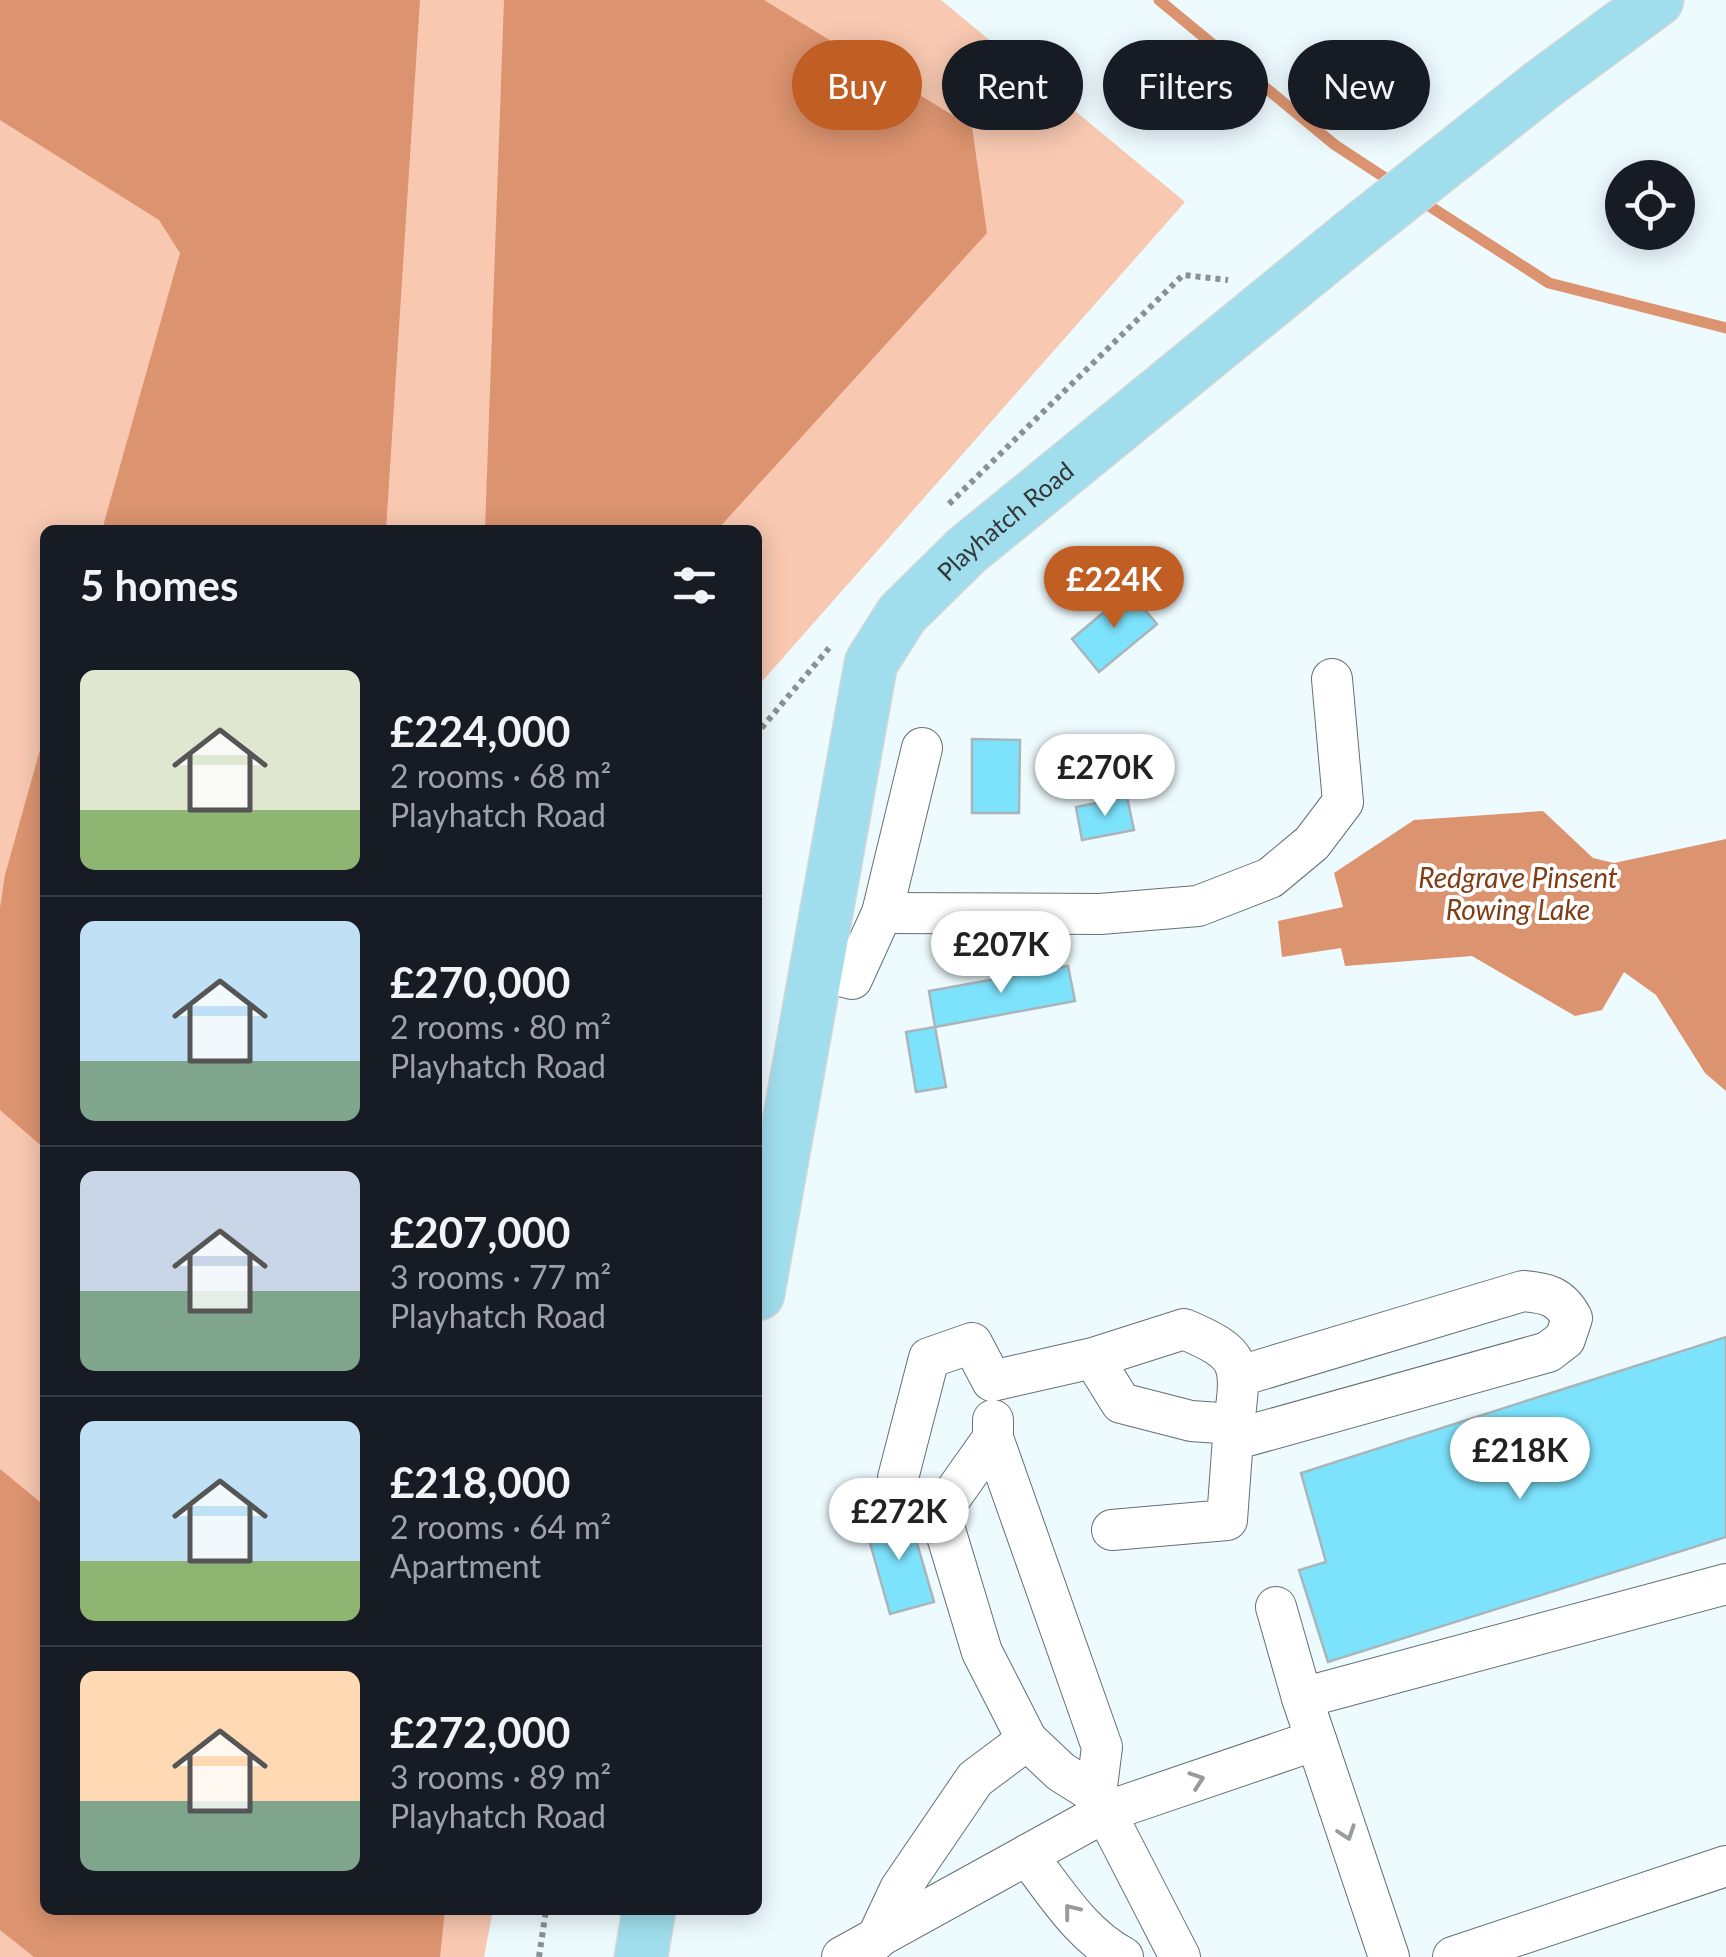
<!DOCTYPE html>
<html lang="en">
<head>
<meta charset="utf-8">
<style>
	:root { --surface:#171b24; --page:#20242c; --text:#f1f3f6; --muted:#9ea1a6; --line:#363941; --accent:#c15e24 }
	body { margin:0; font-family:Lato,sans-serif; background:var(--page); color:var(--text); height:100vh; display:flex; flex-direction:column; font-size:38px; white-space:nowrap }
	* { box-sizing:border-box; margin:0 }
	p { font-size:32px; color:var(--muted) }
	.icon { flex:none; width:55px; height:55px; fill:none; stroke:currentColor; stroke-width:2; stroke-linecap:round; stroke-linejoin:round }
	.map { position:relative; flex:1; overflow:hidden }
	.drawer { position:absolute; left:40px; top:525px; width:722px; height:1390px; display:flex; flex-direction:column; background:var(--surface); border-radius:15px; box-shadow:0 5px 25px #0003 }
	.drawer>* { flex:none }
	.guide { position:absolute; left:792px; top:40px; width:782px; height:90px; display:flex; gap:20px }
	.buttons { position:absolute; left:1605px; top:160px; display:grid; gap:20px }
	.buttons a { display:grid; place-items:center; width:90px; height:90px; border-radius:50%; background:var(--surface); box-shadow:0 5px 25px #0003; font-size:50px }
	.price { position:absolute; translate:-50% -85px; padding:0 22px; border-radius:35px; background:#fff; color:#222; font-size:32px; line-height:65px; filter:drop-shadow(0 2px 5px #0008) }
	.price::after { content:''; position:absolute; left:50%; top:60px; width:30px; height:22px; margin-left:-15px; background:inherit; clip-path:polygon(0 0,100% 0,50% 100%) }
	.price.selected { background:var(--accent); color:#fff }
	ul { padding:0; list-style:none }
	li { display:flex; align-items:center; gap:30px; height:250px; padding:0 40px }
	li+li { border-top:2px solid var(--line) }
	li span { display:grid; place-items:center; flex:none; width:280px; height:200px; border-radius:15px; color:#555 }
	li>.icon { margin-inline-start:auto }
	span .icon { width:120px; height:120px; fill:#fffc; stroke-width:1 }
	li b { font-size:42px }
	h2 { display:flex; justify-content:space-between; align-items:center; height:120px; padding:0 40px; font-size:42px }
	.tag { padding:0 35px; border-radius:45px; background:var(--surface); box-shadow:0 5px 25px #0003; font-size:35px; line-height:90px }
	.tag.selected { background:var(--accent); color:#fff }
	.map>svg:first-child { display:block }
</style>
</head>
<body>
<div class="map">
<svg width="1726" height="1957" viewBox="0 0 1726 1957">
	<rect width="100%" height="100%" fill="#edfafe"/>
	<polygon fill="#f8c8b0" points="0,0 941,0 1185,202 758,686 758,530 45,530 45,1910 493,1910 484,1957 0,1957"/>
	<g fill="#dc936f">
		<polygon points="0,0 420,0 386,530 102,530 180,253 159,220 0,120"/>
		<polygon points="504,0 764,0 972,127 987,233 717,530 485,530"/>
		<polygon points="45,732 45,1149 0,1110 0,908 5,875"/>
		<polygon points="1543,811 1593,858 1614,863 1726,839 1726,1091 1705,1073 1656,995 1624,972 1602,1010 1575,1016 1472,956 1345,966 1341,948 1282,957 1278,921 1343,907 1334,873 1414,820"/>
		<polygon points="0,1469 45,1506 45,1910 445,1910 440,1957 34,1957 0,1930"/>
	</g>
	<g fill="none" stroke-linecap="round" stroke-linejoin="round">
		<g stroke="#dc936f" stroke-width="11">
			<polyline points="1159,0 1335,145 1396,185"/>
			<polyline points="1420,200 1549,283 1726,328"/>
		</g>
	</g>
	<g fill="#7de3fd" stroke="#a9b5b9" stroke-width="2.5">
		<polygon points="1129,591 1157,624 1099,672 1072,639"/>
		<polygon points="972,739 1020,740 1019,813 972,813"/>
		<polygon points="1127,797 1134,830 1082,840 1076,807"/>
		<polygon points="1068,966 1075,1001 935,1027 929,991"/>
		<polygon points="935,1027 946,1087 916,1092 906,1032"/>
		<polygon points="1726,1337 1726,1537 1328,1662 1299,1570 1326,1562 1301,1473"/>
		<polygon points="908,1512 934,1602 890,1614 865,1525"/>
	</g>
	<g fill="none" stroke-linecap="round" stroke-linejoin="round">
		<g stroke="#657074" stroke-width="42">
			<g id="minor">
				<polyline points="882,913 1100,914 1198,906 1270,878 1312,843 1343,802 1332,679"/>
				<polyline points="815,969 852,979 882,913 922,748"/>
				<polyline points="993,1420 993,1438 1102,1747 1096,1794"/>
				<path d="M1233,1440L1548,1352L1565,1339L1572,1318C1560,1296 1547,1293 1523,1291L1240,1376"/>
				<path d="M898,1478L929,1358L972,1343L992,1381L1093,1358L1184,1329C1243,1354 1242,1363 1234,1424L1191,1421L1121,1403L1093,1358"/>
				<polyline points="1112,1530 1227,1520 1234,1424"/>
				<polyline points="1276,1607 1302,1698 1389,1957"/>
				<polyline points="1302,1698 1726,1584"/>
				<polyline points="1027,1740 1061,1772 1096,1794 1180,1957"/>
				<path d="M1027,1855C1055,1891 1081,1935 1123,1957"/>
				<polyline points="876,1940 900,1889 975,1779 1027,1740 982,1652 940,1513 993,1438"/>
				<polyline points="842,1957 1105,1812 1316,1740"/>
				<polyline points="1453,1957 1726,1866"/>
			</g>
		</g>
		<g stroke="#d6d7d7" stroke-width="55">
			<g id="major">
				<path id="s1" d="M758,1294L871,663L902,614L966,551L1354,234L1542,85L1657,0"/>
				<polyline points="641,1957 649,1910"/>
			</g>
		</g>
		<g stroke="#889193" stroke-width="6" stroke-dasharray="5 5" stroke-linecap="butt">
			<polyline points="949,504 1183,275 1228,280"/>
			<polyline points="758,737 759,731 829,648"/>
			<polyline points="539,1957 546,1910"/>
		</g>
		<use href="#minor" stroke="#fff" stroke-width="40"/>
		<use href="#major" stroke="#a0deee" stroke-width="52"/>
	</g>
	<defs><path id="oneway-chevron" d="M-2-3.5L2.5 0L-2 3.5" fill="none" stroke-width="1.6" stroke-linecap="round" stroke-linejoin="round" transform="scale(2.5)"/></defs>
	<g stroke="#989b9c">
		<use href="#oneway-chevron" transform="translate(1197 1780) rotate(-19)"/>
		<use href="#oneway-chevron" transform="translate(1347 1833) rotate(71)"/>
		<use href="#oneway-chevron" transform="translate(1071 1911) rotate(-128)"/>
	</g>
	<g text-anchor="middle" dominant-baseline="central" stroke-width="8" stroke-linejoin="round" paint-order="stroke">
		<g font-size="25" fill="#323738" stroke="#fff">
			<text stroke="none"><textPath href="#s1" startOffset="838">Playhatch Road</textPath></text>
		</g>
		<g font-size="28" font-style="italic" fill="#803d17" stroke="#fff">
			<text x="1518" y="877">Redgrave Pinsent<tspan x="1518" dy="32">Rowing Lake</tspan></text>
		</g>
	</g>
</svg>
<div class="buttons">
<a><svg class="icon" aria-label="locate" viewBox="0 0 24 24"><circle cx="12" cy="12" r="6"/><path d="M12 2v4M12 18v4M2 12h4M18 12h4"/></svg></a>
</div>
<b class="price selected" style="left:1114px;top:631px">£224K</b>
<b class="price" style="left:1105px;top:819px">£270K</b>
<b class="price" style="left:1001px;top:996px">£207K</b>
<b class="price" style="left:1520px;top:1502px">£218K</b>
<b class="price" style="left:899px;top:1563px">£272K</b>
<div class="guide">
<a class="tag selected">Buy</a>
<a class="tag">Rent</a>
<a class="tag">Filters</a>
<a class="tag">New</a>
</div>
<section class="drawer">
<h2>5 homes<svg class="icon" aria-label="filters" viewBox="0 0 24 24"><path d="M4 7h16M4 17h16"/><circle cx="9" cy="7" r="2"/><circle cx="15" cy="17" r="2"/></svg></h2>
<ul>
<li><span style="background:linear-gradient(#dfe7d0 70%,#8fb573 0)"><svg class="icon" aria-label="home" viewBox="0 0 24 24"><path d="M3 11l9-7 9 7M6 9v11h12V9"/></svg></span><div><b>£224,000</b><p>2 rooms · 68 m²</p><p>Playhatch Road</p></div></li>
<li><span style="background:linear-gradient(#bfe0f5 70%,#7fa58c 0)"><svg class="icon" aria-label="home" viewBox="0 0 24 24"><path d="M3 11l9-7 9 7M6 9v11h12V9"/></svg></span><div><b>£270,000</b><p>2 rooms · 80 m²</p><p>Playhatch Road</p></div></li>
<li><span style="background:linear-gradient(#c9d6e8 60%,#7fa58c 0)"><svg class="icon" aria-label="home" viewBox="0 0 24 24"><path d="M3 11l9-7 9 7M6 9v11h12V9"/></svg></span><div><b>£207,000</b><p>3 rooms · 77 m²</p><p>Playhatch Road</p></div></li>
<li><span style="background:linear-gradient(#bfe0f5 70%,#8fb573 0)"><svg class="icon" aria-label="home" viewBox="0 0 24 24"><path d="M3 11l9-7 9 7M6 9v11h12V9"/></svg></span><div><b>£218,000</b><p>2 rooms · 64 m²</p><p>Apartment</p></div></li>
<li><span style="background:linear-gradient(#ffd9b3 65%,#7fa58c 0)"><svg class="icon" aria-label="home" viewBox="0 0 24 24"><path d="M3 11l9-7 9 7M6 9v11h12V9"/></svg></span><div><b>£272,000</b><p>3 rooms · 89 m²</p><p>Playhatch Road</p></div></li>
</ul>
</section>
</div>
</body>
</html>
